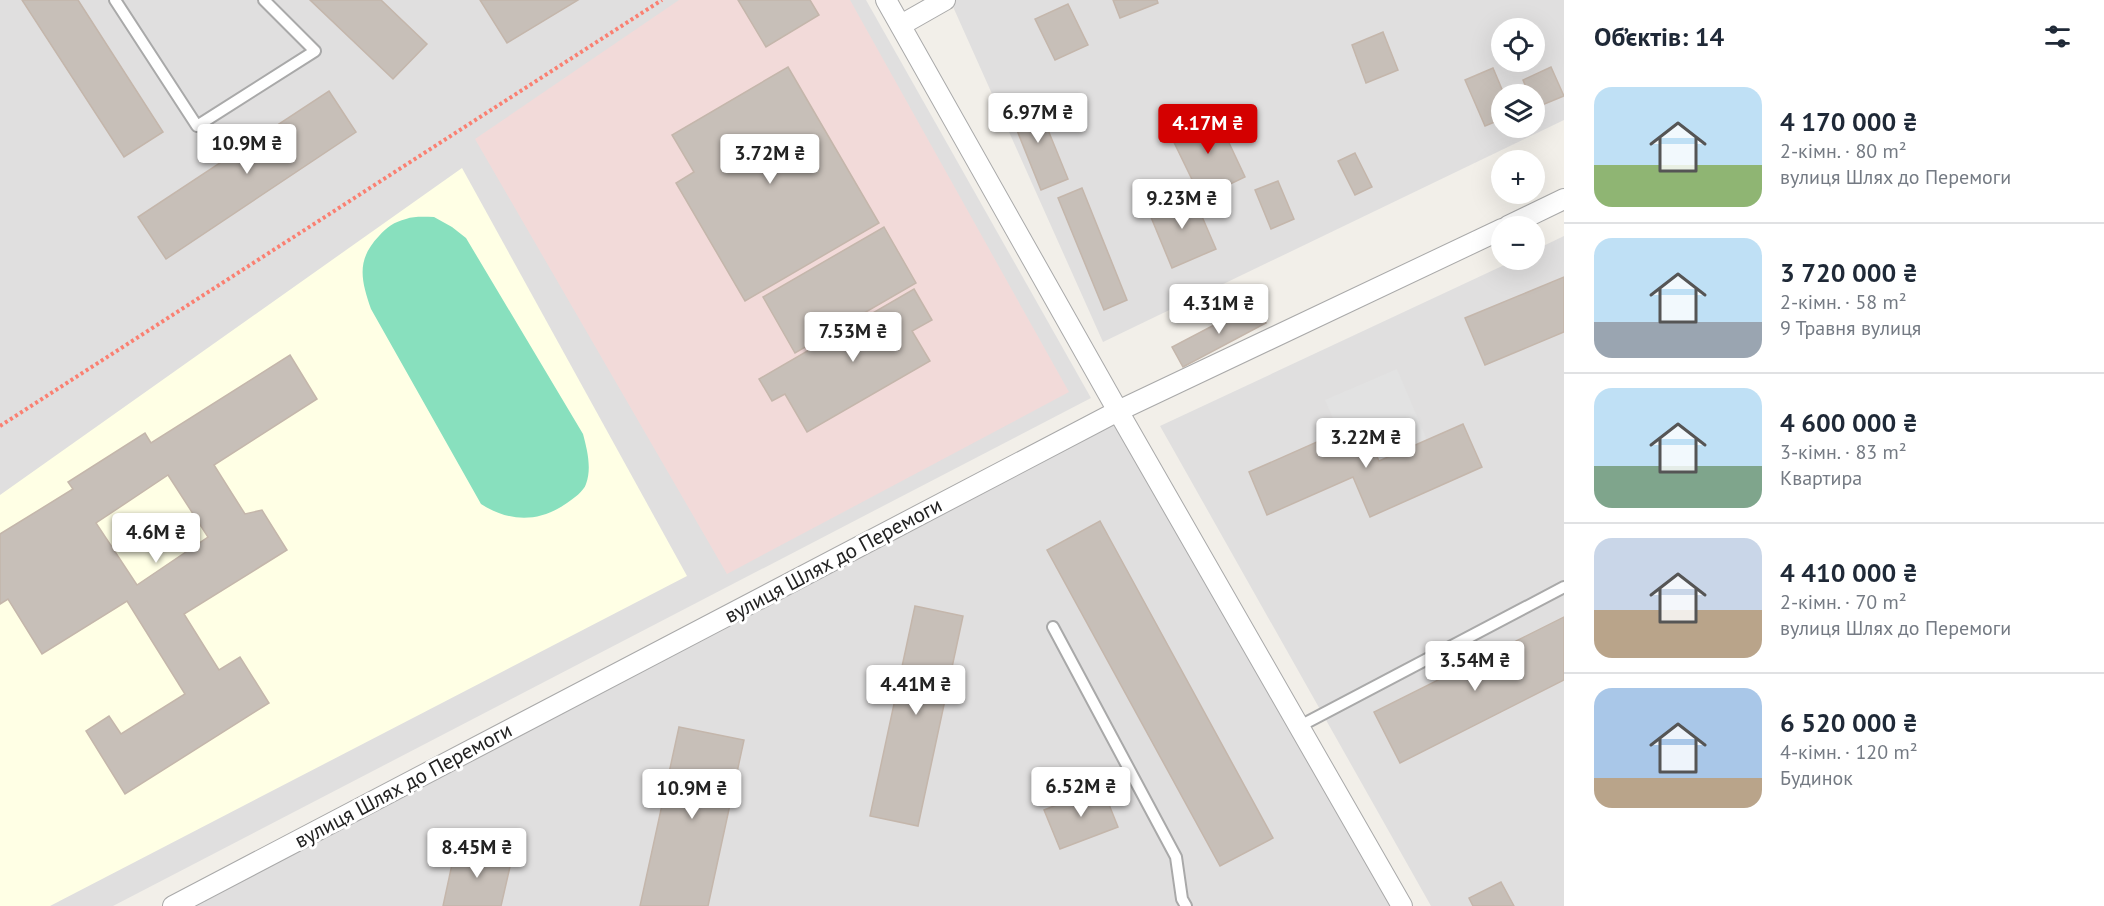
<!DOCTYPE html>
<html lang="uk">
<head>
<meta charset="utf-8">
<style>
	:root { --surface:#fff; --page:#f6f6f7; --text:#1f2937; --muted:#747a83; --line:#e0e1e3; --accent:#d40000 }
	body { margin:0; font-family:"PT Sans",sans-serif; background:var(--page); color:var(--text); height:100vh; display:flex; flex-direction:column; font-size:22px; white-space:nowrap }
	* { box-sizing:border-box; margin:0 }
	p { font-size:20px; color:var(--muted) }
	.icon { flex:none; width:33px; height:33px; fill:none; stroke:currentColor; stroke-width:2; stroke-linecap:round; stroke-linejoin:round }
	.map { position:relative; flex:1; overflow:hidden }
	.details { display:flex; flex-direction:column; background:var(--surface); width:540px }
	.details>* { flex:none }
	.tools { position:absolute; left:1491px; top:18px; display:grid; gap:12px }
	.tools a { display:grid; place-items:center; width:54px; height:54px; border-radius:50%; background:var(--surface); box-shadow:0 6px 24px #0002; font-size:30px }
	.price { position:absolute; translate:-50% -51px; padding:0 14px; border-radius:6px; background:#fff; color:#222; font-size:20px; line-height:39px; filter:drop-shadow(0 2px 3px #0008) }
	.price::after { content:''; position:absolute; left:50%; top:36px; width:18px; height:14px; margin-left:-9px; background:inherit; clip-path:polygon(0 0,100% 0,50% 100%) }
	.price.current { background:var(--accent); color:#fff }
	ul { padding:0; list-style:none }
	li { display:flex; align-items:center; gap:18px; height:150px; padding:0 30px }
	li+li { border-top:2px solid var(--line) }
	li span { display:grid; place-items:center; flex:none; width:168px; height:120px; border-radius:18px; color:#555 }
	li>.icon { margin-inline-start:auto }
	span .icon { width:72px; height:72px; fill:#fffc; stroke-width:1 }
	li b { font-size:26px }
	h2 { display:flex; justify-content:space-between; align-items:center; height:72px; padding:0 30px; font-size:26px }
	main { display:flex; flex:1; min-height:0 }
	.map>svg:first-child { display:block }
</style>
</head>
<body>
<main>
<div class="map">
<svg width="1564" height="906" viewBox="0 0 1564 906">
	<rect width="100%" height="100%" fill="#f2efe9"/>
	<g fill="#e0dfdf" fill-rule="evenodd">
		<polygon points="0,0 866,0 1091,398 113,906 0,906"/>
		<path d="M950,0H1564V120L1103,342ZM1502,28H1534V62H1502ZM1502,94H1534V128H1502Z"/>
		<polygon points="1564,236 1564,906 1431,906 1160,426 1515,260 1534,260 1535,250"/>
		<polygon points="1118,411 1402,906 173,906"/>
	</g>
	<polygon fill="#f2dad9" points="679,0 850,0 1069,392 727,574 475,139"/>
	<polygon fill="#ffffe5" points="462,168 687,576 50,906 0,906 0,495"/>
	<path fill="#88e0be" d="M434,217L452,227L466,238L583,434C587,449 592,468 586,484C584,491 573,499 567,503C539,523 509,522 481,504L371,309C361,280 356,260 379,236C387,227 394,222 406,219C414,216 425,217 434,217Z"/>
	<polygon fill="#e2e2e2" points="1397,369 1427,440 1379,461 1363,423 1339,432 1325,400"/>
	<g fill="#c7bfb8" stroke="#c4b6ab" stroke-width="1.5" fill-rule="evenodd">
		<polygon points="22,0 78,0 163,132 124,157"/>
		<polygon points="310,0 381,0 427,44 393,79"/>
		<polygon points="480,0 578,0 507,43"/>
		<polygon points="738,0 810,0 819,15 766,47"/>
		<polygon points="1113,0 1157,0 1158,3 1120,18"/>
		<polygon points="1068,4 1088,45 1055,60 1035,19"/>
		<polygon points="1383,32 1398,70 1366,83 1352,45"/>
		<polygon points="788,67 879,223 745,301 676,183 694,172 672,135"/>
		<polygon points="1551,67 1564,96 1535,108 1534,94 1529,94 1523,80"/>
		<polygon points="1493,68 1504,94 1502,94 1502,119 1485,126 1465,80"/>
		<polygon points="329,91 356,132 166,259 138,217"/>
		<polygon points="1035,98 1068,179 1041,190 1008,108"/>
		<polygon points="1215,113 1245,177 1201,198 1170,134"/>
		<polygon points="1355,153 1372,187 1355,195 1338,161"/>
		<polygon points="1278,181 1294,219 1271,229 1255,190"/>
		<polygon points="1082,188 1127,300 1104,310 1058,198"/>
		<polygon points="1191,191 1216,249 1172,268 1148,210"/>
		<polygon points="884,227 916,283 795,353 763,297"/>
		<polygon points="1564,277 1564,332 1485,365 1465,318"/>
		<polygon points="914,289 932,320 912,331 930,361 807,432 785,394 772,401 759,379"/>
		<polygon points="1256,303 1266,323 1183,367 1172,347"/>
		<path d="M290,355L317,399L214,465L245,514L262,510L287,550L184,614L219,670L240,657L269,703L125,794L86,731L109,716L121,734L185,694L127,601L42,654L8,599L0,604V534L73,489L68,482L145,433L151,443ZM168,475L208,537L137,585L96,523Z"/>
		<polygon points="1362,422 1379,461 1463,424 1482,467 1370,517 1353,477 1267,515 1249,472"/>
		<polygon points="1100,521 1273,838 1220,866 1047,550"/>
		<polygon points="915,606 963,616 918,826 870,816"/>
		<polygon points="1564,617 1564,680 1400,763 1374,712"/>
		<polygon points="679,727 744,740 708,906 640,906"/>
		<polygon points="1102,787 1118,827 1060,849 1044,810"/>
		<polygon points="456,846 512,858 501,906 443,906"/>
		<polygon points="1501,882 1514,906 1473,906 1469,898"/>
	</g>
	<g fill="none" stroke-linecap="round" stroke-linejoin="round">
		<g stroke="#a9a9a9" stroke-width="14">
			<g id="service">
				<polyline points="115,0 197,126 315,51 264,0"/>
				<polyline points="1053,627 1176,857 1182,899 1186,906"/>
				<polyline points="1300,726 1564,587"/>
			</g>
		</g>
		<g stroke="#a9a9a9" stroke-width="22">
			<g id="minor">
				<polyline points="886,0 1118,411 1402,906"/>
				<polyline points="901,25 945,0"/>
				<polyline points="1508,226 1564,199"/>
				<polyline points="173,906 1118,411 1502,229"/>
			</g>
		</g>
		<polyline stroke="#fa8072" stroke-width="4" stroke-dasharray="3 3" stroke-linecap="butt" points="0,426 662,0"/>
		<use href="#service" stroke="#fff" stroke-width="10"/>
		<use href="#minor" stroke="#fff" stroke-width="20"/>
	</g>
	<g text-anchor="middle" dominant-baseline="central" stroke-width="6" stroke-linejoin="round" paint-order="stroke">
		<g font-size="21" fill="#222" stroke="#fff">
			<text transform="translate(833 560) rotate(-28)">вулиця Шлях до Перемоги</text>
			<text transform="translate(403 785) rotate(-28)">вулиця Шлях до Перемоги</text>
		</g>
	</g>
</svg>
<div class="tools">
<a><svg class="icon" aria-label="locate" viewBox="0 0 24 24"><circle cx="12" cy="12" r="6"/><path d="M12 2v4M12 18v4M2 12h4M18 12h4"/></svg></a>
<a><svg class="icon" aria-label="layers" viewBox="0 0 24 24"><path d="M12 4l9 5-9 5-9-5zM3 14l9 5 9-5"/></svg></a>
<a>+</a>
<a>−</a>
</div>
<b class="price" style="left:1038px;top:144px">6.97M ₴</b>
<b class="price current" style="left:1208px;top:155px">4.17M ₴</b>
<b class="price" style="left:247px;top:175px">10.9M ₴</b>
<b class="price" style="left:770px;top:185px">3.72M ₴</b>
<b class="price" style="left:1182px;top:230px">9.23M ₴</b>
<b class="price" style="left:1219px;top:335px">4.31M ₴</b>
<b class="price" style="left:853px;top:363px">7.53M ₴</b>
<b class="price" style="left:1366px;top:469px">3.22M ₴</b>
<b class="price" style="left:156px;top:564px">4.6M ₴</b>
<b class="price" style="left:1475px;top:692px">3.54M ₴</b>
<b class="price" style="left:916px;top:716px">4.41M ₴</b>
<b class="price" style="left:1081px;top:818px">6.52M ₴</b>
<b class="price" style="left:692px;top:820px">10.9M ₴</b>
<b class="price" style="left:477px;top:879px">8.45M ₴</b>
</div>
<section class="details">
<h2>Об’єктів: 14<svg class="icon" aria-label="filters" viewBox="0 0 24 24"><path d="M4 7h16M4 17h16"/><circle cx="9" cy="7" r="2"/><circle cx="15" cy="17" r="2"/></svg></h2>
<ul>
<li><span style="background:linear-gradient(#bfe0f5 65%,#8fb573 0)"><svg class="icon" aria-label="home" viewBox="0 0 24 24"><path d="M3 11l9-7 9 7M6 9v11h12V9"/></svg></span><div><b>4 170 000 ₴</b><p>2-кімн. · 80 m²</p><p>вулиця Шлях до Перемоги</p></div></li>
<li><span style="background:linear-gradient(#bfe0f5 70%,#9aa5b1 0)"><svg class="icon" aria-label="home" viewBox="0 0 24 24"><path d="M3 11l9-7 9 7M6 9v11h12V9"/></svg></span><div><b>3 720 000 ₴</b><p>2-кімн. · 58 m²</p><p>9 Травня вулиця</p></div></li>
<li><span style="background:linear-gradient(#bfe0f5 65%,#7fa58c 0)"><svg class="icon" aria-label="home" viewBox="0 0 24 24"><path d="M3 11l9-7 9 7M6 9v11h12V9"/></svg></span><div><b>4 600 000 ₴</b><p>3-кімн. · 83 m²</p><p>Квартира</p></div></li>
<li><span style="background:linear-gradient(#c9d6e8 60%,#b9a48a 0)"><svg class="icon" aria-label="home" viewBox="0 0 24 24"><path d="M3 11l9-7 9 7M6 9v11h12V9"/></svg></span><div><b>4 410 000 ₴</b><p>2-кімн. · 70 m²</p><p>вулиця Шлях до Перемоги</p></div></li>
<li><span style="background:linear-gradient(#a9c7e8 75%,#b9a48a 0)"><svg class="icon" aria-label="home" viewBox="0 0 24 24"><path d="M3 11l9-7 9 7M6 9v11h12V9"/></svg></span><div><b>6 520 000 ₴</b><p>4-кімн. · 120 m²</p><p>Будинок</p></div></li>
</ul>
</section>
</main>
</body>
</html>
